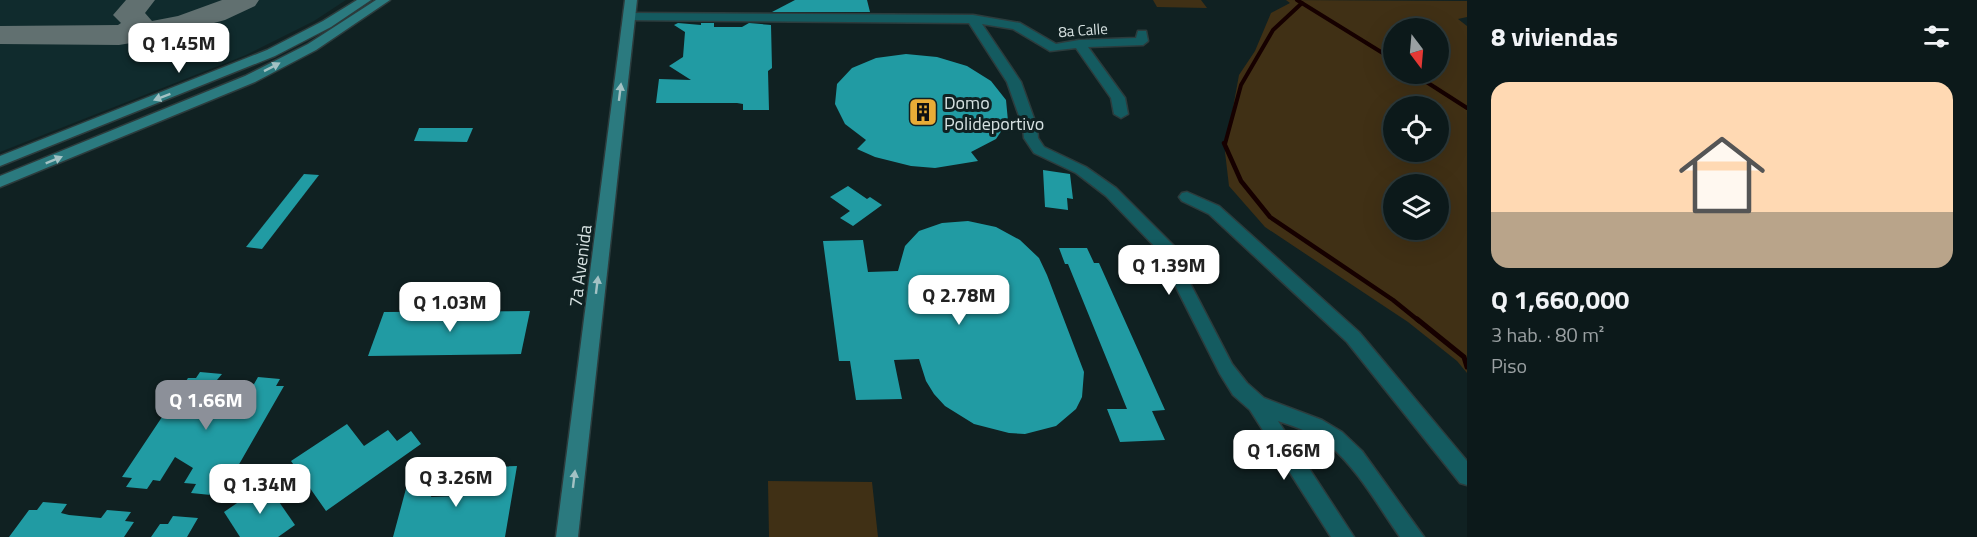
<!DOCTYPE html>
<html lang="es">
<head>
<meta charset="utf-8">
<style>
	:root { --surface:#0c191a; --page:#152223; --text:#f1f3f6; --muted:#9aa0a2; --line:#2c3839; --accent:#8c9099 }
	body { margin:0; font-family:"Titillium Web",sans-serif; background:var(--page); color:var(--text); height:100vh; display:flex; flex-direction:column; font-size:22px; white-space:nowrap }
	* { box-sizing:border-box; margin:0 }
	p { font-size:20px; color:var(--muted) }
	.icon { flex:none; width:33px; height:33px; fill:none; stroke:currentColor; stroke-width:2; stroke-linecap:round; stroke-linejoin:round }
	.map { position:relative; flex:1; overflow:hidden }
	.panel { display:flex; flex-direction:column; background:var(--surface); width:510px }
	.panel>* { flex:none }
	.needle { width:39px; rotate:164deg }
	.buttons { position:absolute; left:1383px; top:18px; display:grid; gap:12px }
	.buttons a { display:grid; place-items:center; width:66px; height:66px; border-radius:50%; background:var(--surface); box-shadow:0 6px 24px #0002,0 0 0 2px var(--line); font-size:30px }
	.price { position:absolute; translate:-50% -51px; padding:0 14px; border-radius:12px; background:#fff; color:#222; font-size:20px; line-height:39px; filter:drop-shadow(0 2px 3px #0008) }
	.price::after { content:''; position:absolute; left:50%; top:36px; width:18px; height:14px; margin-left:-9px; background:inherit; clip-path:polygon(0 0,100% 0,50% 100%) }
	.price.selected { background:var(--accent); color:#fff }
	ul { padding:0; list-style:none }
	li { display:grid; align-content:center; gap:12px; height:318px; padding:0 24px }
	li span { display:grid; place-items:center; height:186px; border-radius:18px; color:#555 }
	li>.icon { margin-inline-start:auto }
	span .icon { width:108px; height:108px; fill:#fffc; stroke-width:1 }
	li b { font-size:26px }
	h2 { display:flex; justify-content:space-between; align-items:center; height:72px; padding:0 24px; font-size:26px }
	main { display:flex; flex:1; min-height:0 }
	.map>svg:first-child { display:block }
</style>
</head>
<body>
<main>
<div class="map">
<svg width="1467" height="537" viewBox="0 0 1467 537">
	<rect width="100%" height="100%" fill="#102122"/>
	<polygon fill="#102b2d" points="0,0 346,0 314,21 246,55 0,152"/>
	<g fill="#403015" fill-rule="evenodd">
		<polygon points="1153,0 1201,0 1207,8 1157,7"/>
		<path d="M1286,0L1467,1V17L1458,19L1467,26V373L1457,361L1408,322L1265,227L1229,186L1225,152L1239,75L1255,51L1271,13L1290,3ZM1438,28V74H1394V28ZM1438,106V152H1394V106ZM1438,184V230H1394V184Z"/>
		<polygon points="768,481 872,482 878,537 769,537"/>
	</g>
	<g fill="none" stroke-linecap="round" stroke-linejoin="round">
		<g stroke="#160000" stroke-width="4">
			<polyline points="1297,0 1394,60"/>
			<polyline points="1414,74 1467,108"/>
			<polyline points="1225,144 1241,85 1273,30 1302,3"/>
		</g>
		<polyline stroke="#160000" stroke-width="4.5" points="1224,143 1241,181 1270,217 1393,300 1419,321"/>
		<polyline stroke="#160000" stroke-width="5" points="1417,319 1464,357 1467,367"/>
		<polygon fill="#617070" fill-rule="evenodd" points="126,0 155,0 145,13 152,21 178,16 222,0 259,0 255,6 225,20 155,39 119,45 0,44 0,26 118,25 121,23 113,15"/>
	</g>
	<g fill="#219ba3">
		<polygon points="795,0 867,0 870,12 772,12"/>
		<polygon points="678,23 701,25 701,23 714,23 714,27 742,27 749,23 771,25 772,68 768,71 769,110 743,110 743,104 737,103 656,103 659,79 691,80 669,66 683,57 685,32 674,25"/>
		<polygon points="906,54 937,57 967,66 991,81 1006,100 1008,121 996,139 971,152 978,161 935,168 911,166 875,157 857,149 866,140 845,124 835,104 837,84 852,68 876,58"/>
		<polygon points="419,128 473,128 467,142 414,141"/>
		<polygon points="1043,170 1070,174 1073,199 1067,198 1068,210 1045,207"/>
		<polygon points="304,174 319,175 262,249 246,247"/>
		<polygon points="848,186 867,199 870,197 882,205 853,226 840,218 850,211 830,197"/>
		<polygon points="968,221 996,227 1020,240 1039,258 1047,275 1084,372 1082,397 1076,409 1056,426 1025,434 1009,433 974,424 945,406 934,394 926,381 919,359 894,360 902,399 856,400 850,361 839,361 823,241 863,240 868,272 898,271 905,246 919,231 942,223"/>
		<polygon points="1059,248 1087,248 1094,263 1099,263 1165,410 1152,411 1165,440 1120,442 1107,409 1127,409 1068,264 1065,264"/>
		<polygon points="530,311 521,354 368,356 384,312"/>
		<polygon points="200,372 222,374 217,380 247,383 254,384 258,377 280,379 276,386 284,386 226,487 218,486 211,495 191,493 196,484 184,483 193,468 175,457 160,481 153,480 147,489 126,487 132,478 122,477 188,378 196,378"/>
		<polygon points="347,424 364,446 388,430 397,441 411,431 421,444 326,511 291,461"/>
		<polygon points="517,466 505,537 393,537 411,470 438,469 431,497 484,495 489,467"/>
		<polygon points="266,483 295,525 278,537 240,537 224,512"/>
		<polygon points="43,502 67,504 61,513 69,515 101,518 107,510 131,512 125,521 134,522 124,537 9,537 29,510 37,510"/>
		<polygon points="173,516 198,518 187,537 151,537 160,524 168,524"/>
	</g>
	<g fill="none" stroke-linecap="round" stroke-linejoin="round">
		<g stroke="#2c3c3d" stroke-width="3">
			<g id="minor">
				<path d="M629,13L973,15L1020,23L1056,44L1079,40L1136,38L1138,31H1146L1148,41L1143,45L1088,47L1125,98L1128,114L1121,118L1114,114L1111,98L1076,48L1050,51L1013,29L982,24L1021,82L1037,127L1038,138L1044,147L1086,167L1116,188L1175,247L1191,285L1232,364L1247,383L1264,398L1322,420L1342,432L1362,451L1424,537H1400C1378,506 1358,469 1329,445C1314,433 1296,427 1278,421L1354,537H1331L1250,410L1233,395L1220,374L1175,285L1162,254L1106,196L1076,173L1034,153L1024,138L1023,127L1007,82L969,23L625,20V14Z"/>
				<polygon points="1187,192 1219,206 1359,332 1467,461 1467,485 1460,483 1347,342 1209,214 1182,201 1179,197 1182,193"/>
			</g>
		</g>
		<g stroke="#2c3c3d" stroke-width="3">
			<g id="secondary">
				<polygon points="357,0 371,0 331,27 275,56 0,166 0,156 267,50 323,21"/>
				<polygon points="376,0 390,0 316,50 255,82 0,187 0,176 245,76 308,44"/>
				<polygon points="625,0 637,0 578,537 556,537"/>
			</g>
		</g>
		<use href="#minor" fill="#145b60" fill-rule="evenodd"/>
		<use href="#secondary" fill="#2b7a7f" fill-rule="evenodd"/>
	</g>
	<defs><path id="oneway-solid" d="M-6-.8H1V-3.2L6.5 0L1 3.2V.8H-6Z" transform="scale(1.5)"/></defs>
	<g fill="#a3c2c4">
		<use href="#oneway-solid" transform="translate(272 67) rotate(-27)"/>
		<use href="#oneway-solid" transform="translate(620 92) rotate(-83)"/>
		<use href="#oneway-solid" transform="translate(162 97) rotate(159)"/>
		<use href="#oneway-solid" transform="translate(54 160) rotate(-22)"/>
		<use href="#oneway-solid" transform="translate(597 285) rotate(-83)"/>
		<use href="#oneway-solid" transform="translate(574 479) rotate(-83)"/>
	</g>
	<defs>
		<g id="building-square" transform="scale(1.5)"><rect x="-9" y="-9" width="18" height="18" rx="4" fill="#e8ac37" stroke="#102122"/><path d="M-4-6H4V6H1V3H-1V6H-4ZM-2.5-4.3h1.7v1.8h-1.7ZM.8-4.3h1.7v1.8H.8ZM-2.5-1h1.7V.8h-1.7ZM.8-1h1.7V.8H.8Z" fill="#111"/></g>
	</defs>
	<g fill-rule="evenodd">
		<use href="#building-square" x="923" y="112"/>
	</g>
	<g text-anchor="middle" dominant-baseline="central" stroke-width="6" stroke-linejoin="round" paint-order="stroke">
		<g font-size="15" fill="#d6e1e1" stroke="#102122">
			<text transform="translate(1083 30) rotate(-4)">8a Calle</text>
		</g>
		<g font-size="18" fill="#d6e1e1" stroke="#102122" text-anchor="start">
			<text x="944" y="102">Domo<tspan x="944" dy="21">Polideportivo</tspan></text>
		</g>
		<g font-size="18" fill="#d6e1e1" stroke="#102122">
			<text transform="translate(580 266) rotate(-83)">7a Avenida</text>
		</g>
	</g>
</svg>
<div class="buttons">
<a><svg class="needle" viewBox="-14 -14 28 28"><path d="M0-13l5 13h-10z" fill="#e53935"/><path d="M0 13l5-13h-10z" fill="#9aa0a2"/></svg></a>
<a><svg class="icon" aria-label="locate" viewBox="0 0 24 24"><circle cx="12" cy="12" r="6"/><path d="M12 2v4M12 18v4M2 12h4M18 12h4"/></svg></a>
<a><svg class="icon" aria-label="layers" viewBox="0 0 24 24"><path d="M12 4l9 5-9 5-9-5zM3 14l9 5 9-5"/></svg></a>
</div>
<b class="price" style="left:179px;top:74px">Q 1.45M</b>
<b class="price" style="left:1169px;top:296px">Q 1.39M</b>
<b class="price" style="left:959px;top:326px">Q 2.78M</b>
<b class="price" style="left:450px;top:333px">Q 1.03M</b>
<b class="price selected" style="left:206px;top:431px">Q 1.66M</b>
<b class="price" style="left:1284px;top:481px">Q 1.66M</b>
<b class="price" style="left:456px;top:508px">Q 3.26M</b>
<b class="price" style="left:260px;top:515px">Q 1.34M</b>
</div>
<section class="panel">
<h2>8 viviendas<svg class="icon" aria-label="filters" viewBox="0 0 24 24"><path d="M4 7h16M4 17h16"/><circle cx="9" cy="7" r="2"/><circle cx="15" cy="17" r="2"/></svg></h2>
<ul>
<li><span style="background:linear-gradient(#ffd9b3 70%,#b9a48a 0)"><svg class="icon" aria-label="home" viewBox="0 0 24 24"><path d="M3 11l9-7 9 7M6 9v11h12V9"/></svg></span><div><b>Q 1,660,000</b><p>3 hab. · 80 m²</p><p>Piso</p></div></li>
</ul>
</section>
</main>
</body>
</html>
